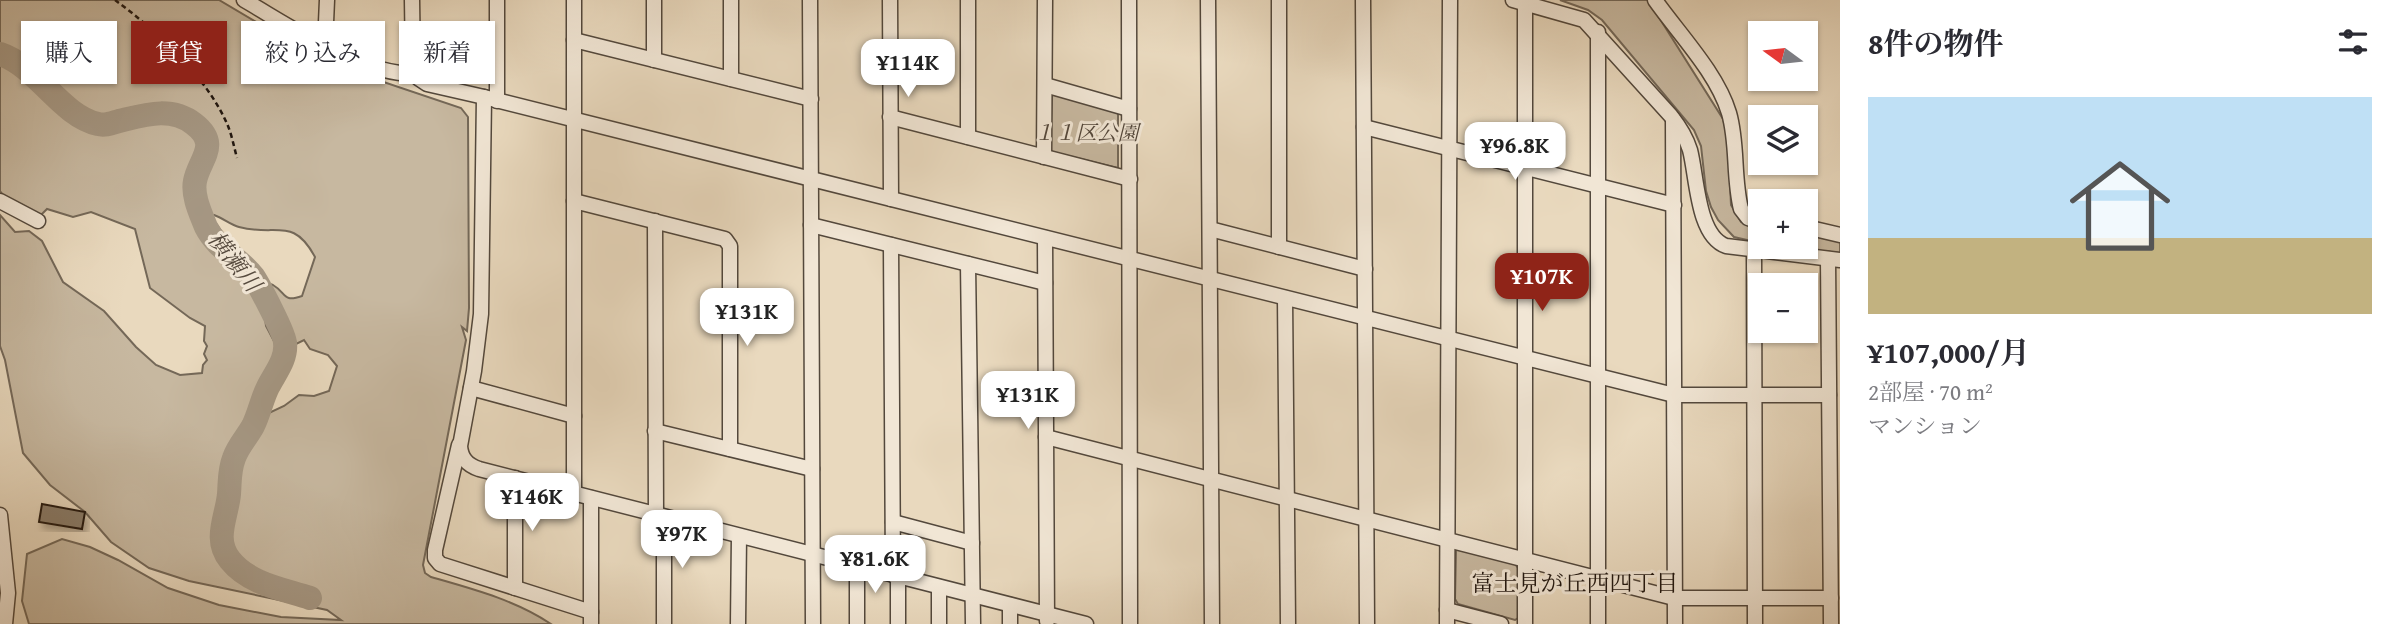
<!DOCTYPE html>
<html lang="ja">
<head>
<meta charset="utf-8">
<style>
	:root { --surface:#fff; --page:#f7f7f7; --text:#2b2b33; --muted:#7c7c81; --accent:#8f2418 }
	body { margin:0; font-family:"Gentium Book Plus","Noto Serif JP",serif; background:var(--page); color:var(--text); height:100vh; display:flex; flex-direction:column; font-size:26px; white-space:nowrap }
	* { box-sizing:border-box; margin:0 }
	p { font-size:23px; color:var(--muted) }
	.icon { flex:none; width:38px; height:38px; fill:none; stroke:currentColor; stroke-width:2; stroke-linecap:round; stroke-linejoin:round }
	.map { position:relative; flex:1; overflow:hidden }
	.drawer { display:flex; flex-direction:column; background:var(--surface); width:560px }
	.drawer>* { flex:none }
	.guide { position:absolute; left:21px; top:21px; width:665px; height:63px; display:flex; gap:14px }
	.needle { width:46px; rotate:285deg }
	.buttons { position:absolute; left:1748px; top:21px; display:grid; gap:14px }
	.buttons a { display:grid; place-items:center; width:70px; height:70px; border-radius:0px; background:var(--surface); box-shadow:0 2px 5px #0004; font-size:35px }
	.price { position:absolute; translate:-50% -60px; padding:0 16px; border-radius:14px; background:#fff; color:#222; font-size:23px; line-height:46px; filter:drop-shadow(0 2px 4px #0008) }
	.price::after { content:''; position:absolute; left:50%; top:42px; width:21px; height:16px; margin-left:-10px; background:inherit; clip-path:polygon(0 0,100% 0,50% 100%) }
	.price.on { background:var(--accent); color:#fff }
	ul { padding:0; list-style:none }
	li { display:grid; align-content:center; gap:14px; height:371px; padding:0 28px }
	li span { display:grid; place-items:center; height:217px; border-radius:0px; color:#555 }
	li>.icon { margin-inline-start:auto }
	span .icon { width:126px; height:126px; fill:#fffc; stroke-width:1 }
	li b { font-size:30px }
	h2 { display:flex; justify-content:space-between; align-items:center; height:84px; padding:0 28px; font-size:30px }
	.chip { padding:0 24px; border-radius:0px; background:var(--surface); box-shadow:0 2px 5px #0004; font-size:24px; line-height:63px }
	.chip.on { background:var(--accent); color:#fff }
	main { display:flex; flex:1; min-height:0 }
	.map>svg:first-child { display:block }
</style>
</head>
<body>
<main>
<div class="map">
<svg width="1840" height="624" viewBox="0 0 1840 624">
	<defs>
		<filter id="shadow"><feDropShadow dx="3.5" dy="6" stdDeviation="3.5" flood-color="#0004"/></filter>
	</defs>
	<rect width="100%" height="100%" fill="#e9d9be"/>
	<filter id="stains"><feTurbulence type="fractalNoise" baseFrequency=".00286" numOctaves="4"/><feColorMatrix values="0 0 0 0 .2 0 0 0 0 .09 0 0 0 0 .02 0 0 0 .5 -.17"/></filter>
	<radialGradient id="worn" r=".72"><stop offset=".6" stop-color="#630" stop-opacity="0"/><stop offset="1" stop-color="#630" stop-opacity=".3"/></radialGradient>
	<g fill="#c7b8a0" stroke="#746858" stroke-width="2" fill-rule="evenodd">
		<path d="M0,0H219L302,49L345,69L461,108L468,117L469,308L467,331L462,327L466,340L423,565L425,573L431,577C473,589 515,600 551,624H29L22,601L27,554L62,539L90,547L118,560L168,588L219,605L281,617L341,620L327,610L189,581L149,568L111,542L85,512L50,485L23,453L5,360L0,346V215L15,232L29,231L42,241L63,282L104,311L136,347L156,365L180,375L202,373L203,365L207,360L204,354L207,346L204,341L205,326L190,318L150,288L135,229L91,212L73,217L47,209L40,216L15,210L0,191ZM214,215C223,218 231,225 239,227C277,237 293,216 315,257L302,296C282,303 287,293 273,285C266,282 252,283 244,282C250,288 255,294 260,299C279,314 287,312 280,339L286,349L304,340L310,349L328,355L337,366L329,391L314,396L299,395L284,406L269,413L255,397L270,367L276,345L266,326L264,310L233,266L248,265L245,258L226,238L211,216Z"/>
		<polygon points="1560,0 1648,0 1723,119 1728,138 1731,205 1741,222 1760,227 1760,243 1734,237 1718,220 1711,207 1706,191 1701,146 1694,130 1602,20 1588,10"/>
		<polygon points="1052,94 1114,110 1118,114 1118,168 1052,152 1050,148"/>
		<polygon points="1806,231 1840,239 1840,253 1788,247 1806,247"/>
		<polygon points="1458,548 1515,564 1518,568 1518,618 1515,620 1458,604 1455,599 1456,551"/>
	</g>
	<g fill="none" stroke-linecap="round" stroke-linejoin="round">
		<path stroke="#a59783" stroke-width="24" d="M0,54C37,66 61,116 98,124C105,126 112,123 119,121C144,115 171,106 194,124C221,145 199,159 195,181C192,196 201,214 206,227C217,249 239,258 253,276C259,285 285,334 285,343C287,359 275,373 268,387C262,399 259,414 253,426C247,437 238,446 234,458C229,471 230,481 229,494C227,517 213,539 230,560C249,584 283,589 310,598"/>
	</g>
	<polygon fill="#897c6a" stroke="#211710" stroke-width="2" filter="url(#shadow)" points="42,504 85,512 82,529 39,522"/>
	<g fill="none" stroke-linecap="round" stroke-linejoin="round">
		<g stroke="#53483c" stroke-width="17">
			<g id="minor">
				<path d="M244,0C291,27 360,75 416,74"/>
				<path d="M412,0L413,65L418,78L427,84L484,97L481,314L474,371L460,446C461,458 467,465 479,469L1086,624"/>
				<polyline points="497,0 497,101"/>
				<polyline points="654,0 654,60"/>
				<polyline points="810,0 813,624"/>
				<polyline points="890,0 891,199"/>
				<polyline points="968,0 968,137"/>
				<polyline points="1129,0 1130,624"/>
				<polyline points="1208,0 1212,624"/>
				<polyline points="1363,0 1367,624"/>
				<path d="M1513,0L1584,20L1671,116C1679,126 1686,137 1690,150C1697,176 1697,236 1726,246L1840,260"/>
				<path d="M1655,0C1679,34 1717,73 1729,113C1738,144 1733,177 1741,209L1748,218L1760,222"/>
				<polyline points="1598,32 1598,624"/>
				<polyline points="574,40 811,99"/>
				<polyline points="325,45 327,0"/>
				<polyline points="731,79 731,0"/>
				<polyline points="1045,85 1129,109"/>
				<polyline points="484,97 1674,395 1829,395"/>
				<polyline points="890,117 1130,179"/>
				<polyline points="1673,119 1675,624"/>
				<polyline points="1364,127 1674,205"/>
				<polyline points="1044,157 1045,0"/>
				<polyline points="0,201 38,221"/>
				<polyline points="574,201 725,239 730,246 730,449"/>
				<polyline points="655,221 656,515"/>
				<polyline points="811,225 1045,283"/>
				<polyline points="1806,227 1840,235"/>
				<polyline points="1210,229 1365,269"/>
				<polyline points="1045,238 1047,621"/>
				<polyline points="891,245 893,575"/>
				<polyline points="1279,247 1279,0"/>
				<polyline points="1754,250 1755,624"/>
				<polyline points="1828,259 1831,624"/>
				<polyline points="968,264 973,624"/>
				<polyline points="1285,298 1288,624"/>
				<polyline points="471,388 574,416"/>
				<polyline points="655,431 812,469"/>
				<polyline points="1046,437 1674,598 1831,598"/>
				<polyline points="459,445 435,550 435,558 440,564 591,612"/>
				<polyline points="515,478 515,588"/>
				<polyline points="574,493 574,0"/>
				<polyline points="591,498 591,624"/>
				<polyline points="0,515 8,593 5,624"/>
				<polyline points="664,517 664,624"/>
				<polyline points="893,522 972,543"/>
				<polyline points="857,566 857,624"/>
				<polyline points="898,576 898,624"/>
				<polyline points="939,587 939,624"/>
				<polyline points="1010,605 1010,624"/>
				<polyline points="1447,610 1501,624"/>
				<polyline points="738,624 739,536"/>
				<polyline points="1447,624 1450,0"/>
				<polyline points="1525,624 1525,3"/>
			</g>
		</g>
		<path stroke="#211710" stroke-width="2.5" stroke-dasharray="5 3.5" stroke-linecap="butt" d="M115,0C156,30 208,78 228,126C232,136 234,147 237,158"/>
		<use href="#minor" stroke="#f1e6d5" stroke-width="14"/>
	</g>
	<g text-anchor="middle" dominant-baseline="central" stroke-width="6" stroke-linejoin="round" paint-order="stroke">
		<g font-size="21" font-style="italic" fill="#53473b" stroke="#f1e6d5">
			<text x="1086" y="132">１１区公園</text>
		</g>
		<g font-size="23" font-style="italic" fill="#564a3e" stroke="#f1e6d5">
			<text transform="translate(235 261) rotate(52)">横瀬川</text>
		</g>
		<g font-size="23" fill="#211710" stroke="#f1e6d5">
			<text x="1575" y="582">富士見が丘西四丁目</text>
		</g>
	</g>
	<rect width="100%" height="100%" filter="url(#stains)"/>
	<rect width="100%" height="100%" fill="url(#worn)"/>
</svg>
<div class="buttons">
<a><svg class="needle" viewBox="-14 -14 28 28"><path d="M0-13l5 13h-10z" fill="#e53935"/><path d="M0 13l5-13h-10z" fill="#7c7c81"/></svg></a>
<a><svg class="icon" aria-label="layers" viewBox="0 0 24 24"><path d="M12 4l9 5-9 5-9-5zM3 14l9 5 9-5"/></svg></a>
<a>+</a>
<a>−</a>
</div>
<b class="price" style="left:908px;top:99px">¥114K</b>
<b class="price" style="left:1515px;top:182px">¥96.8K</b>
<b class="price on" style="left:1542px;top:313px">¥107K</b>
<b class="price" style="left:747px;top:348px">¥131K</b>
<b class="price" style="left:1028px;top:431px">¥131K</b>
<b class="price" style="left:532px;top:533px">¥146K</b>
<b class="price" style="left:682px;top:570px">¥97K</b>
<b class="price" style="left:875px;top:595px">¥81.6K</b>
<div class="guide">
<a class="chip">購入</a>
<a class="chip on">賃貸</a>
<a class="chip">絞り込み</a>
<a class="chip">新着</a>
</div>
</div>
<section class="drawer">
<h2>8件の物件<svg class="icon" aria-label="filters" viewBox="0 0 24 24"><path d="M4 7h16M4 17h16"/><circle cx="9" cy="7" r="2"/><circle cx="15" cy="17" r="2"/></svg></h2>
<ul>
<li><span style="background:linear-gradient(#bfe0f5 65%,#c2b280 0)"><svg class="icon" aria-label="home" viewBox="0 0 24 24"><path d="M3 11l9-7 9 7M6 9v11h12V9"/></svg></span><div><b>¥107,000/月</b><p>2部屋 · 70 m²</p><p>マンション</p></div></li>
</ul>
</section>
</main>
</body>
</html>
